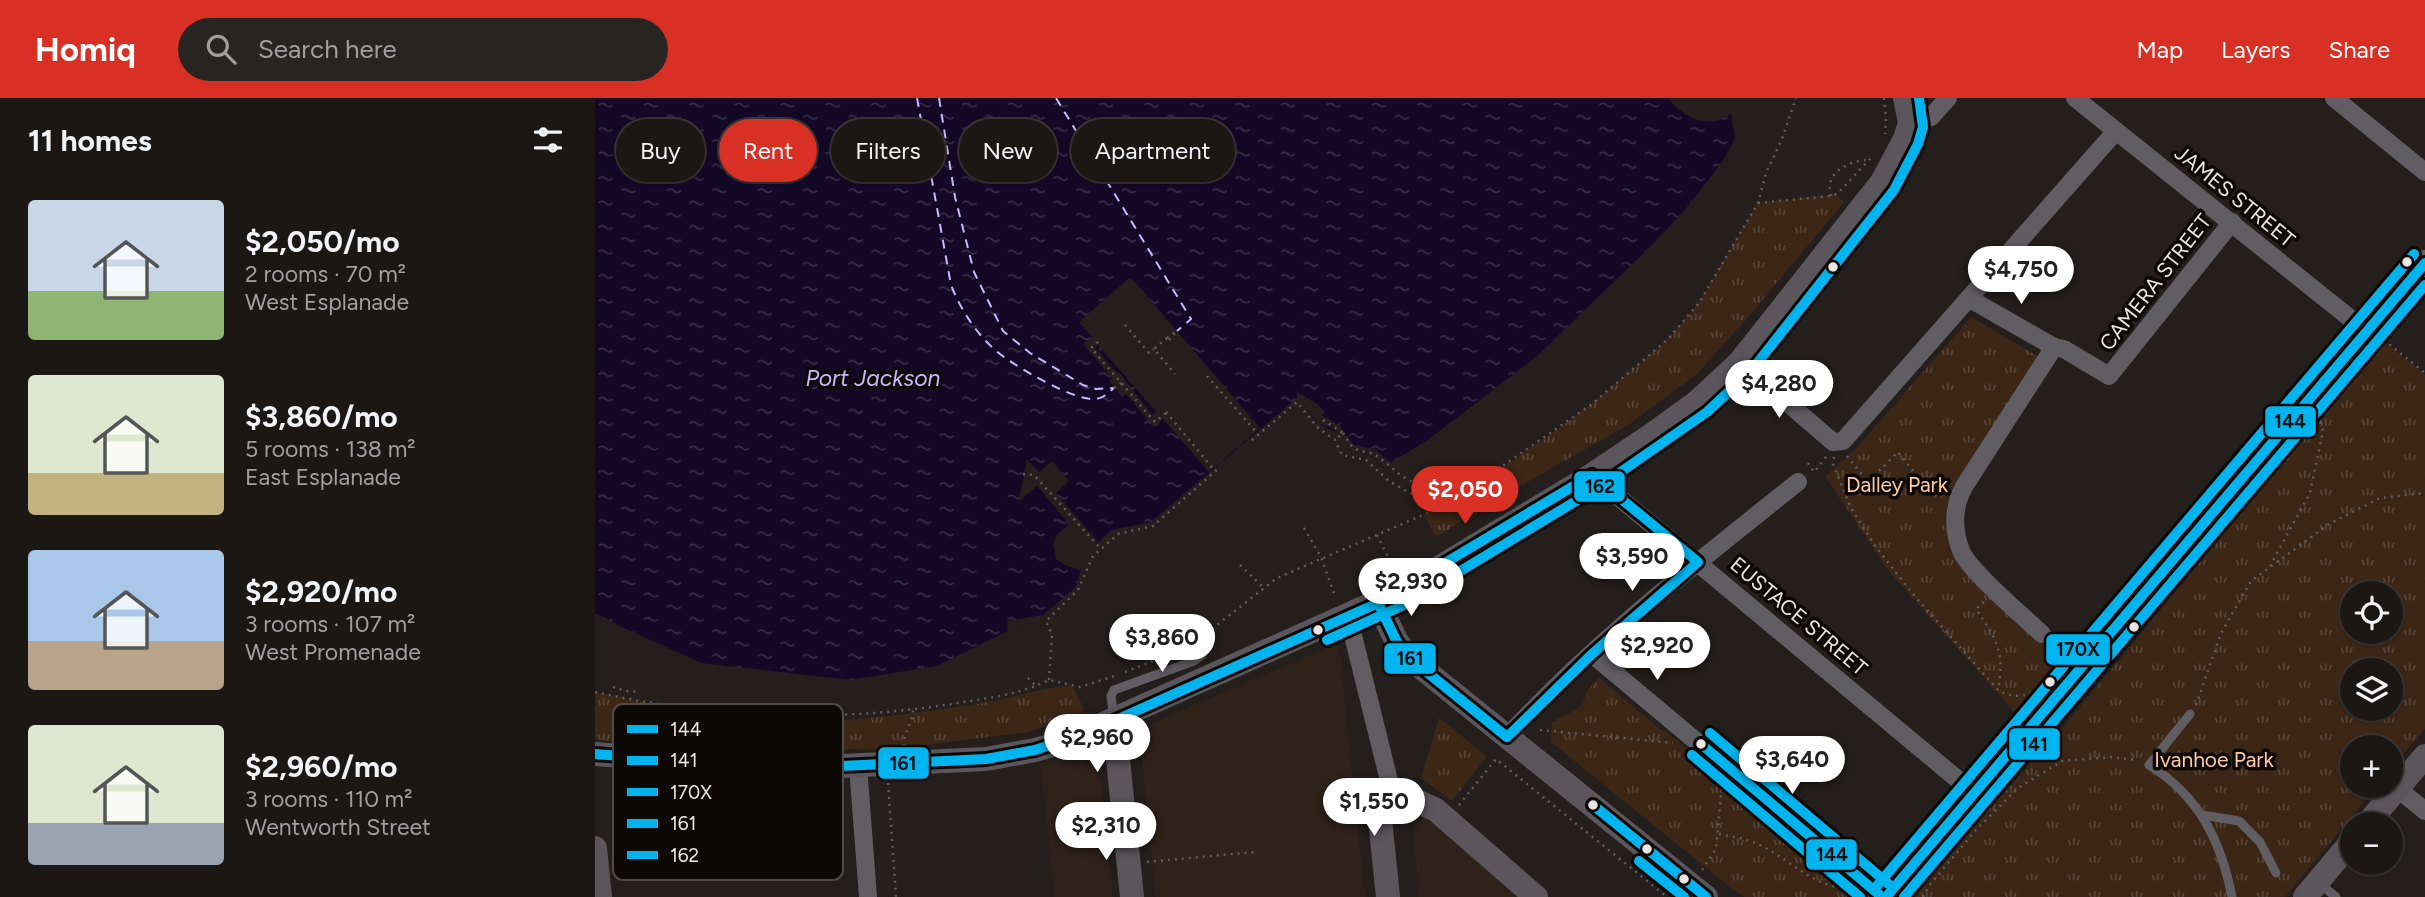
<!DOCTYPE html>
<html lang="en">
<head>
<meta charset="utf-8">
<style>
	:root { --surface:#1b1715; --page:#282422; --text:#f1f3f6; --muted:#a09fa0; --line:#393634; --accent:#d93025 }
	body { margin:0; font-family:Figtree,sans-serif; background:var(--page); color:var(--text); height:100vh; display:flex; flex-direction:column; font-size:26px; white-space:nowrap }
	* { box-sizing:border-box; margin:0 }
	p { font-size:23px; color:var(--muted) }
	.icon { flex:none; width:38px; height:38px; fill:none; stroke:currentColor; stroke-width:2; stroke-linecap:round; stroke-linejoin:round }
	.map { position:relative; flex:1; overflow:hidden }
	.details { display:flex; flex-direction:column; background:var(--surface); width:595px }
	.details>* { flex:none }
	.hud { position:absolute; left:21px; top:21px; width:665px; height:63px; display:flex; gap:14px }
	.controls { position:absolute; left:1745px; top:483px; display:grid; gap:14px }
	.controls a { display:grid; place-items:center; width:63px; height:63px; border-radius:50%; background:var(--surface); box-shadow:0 2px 5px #0004,0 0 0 2px var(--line); font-size:35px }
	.price { position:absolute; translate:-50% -60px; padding:0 16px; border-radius:24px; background:#fff; color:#222; font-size:23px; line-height:46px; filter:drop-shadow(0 2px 4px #0008) }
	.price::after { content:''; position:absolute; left:50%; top:42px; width:21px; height:16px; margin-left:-10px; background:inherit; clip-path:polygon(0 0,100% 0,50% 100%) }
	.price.selected { background:var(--accent); color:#fff }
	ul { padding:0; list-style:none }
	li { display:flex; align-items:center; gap:21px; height:175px; padding:0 28px }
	li span { display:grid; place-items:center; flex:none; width:196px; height:140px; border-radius:7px; color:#555 }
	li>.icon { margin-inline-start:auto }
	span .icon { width:84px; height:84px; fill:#fffc; stroke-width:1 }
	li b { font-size:30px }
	h2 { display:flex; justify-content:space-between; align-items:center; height:84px; padding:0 28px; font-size:30px }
	.tag { padding:0 24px; border-radius:32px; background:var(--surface); box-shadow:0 2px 5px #0004,0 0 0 2px var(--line); font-size:24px; line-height:63px }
	.tag.selected { background:var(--accent); color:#fff }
	header { display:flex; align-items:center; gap:42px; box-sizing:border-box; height:98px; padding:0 35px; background:var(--accent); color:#fff }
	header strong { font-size:33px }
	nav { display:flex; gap:38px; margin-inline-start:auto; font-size:24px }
	.search { width:490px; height:63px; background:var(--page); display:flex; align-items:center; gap:18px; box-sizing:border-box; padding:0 24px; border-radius:38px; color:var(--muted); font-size:26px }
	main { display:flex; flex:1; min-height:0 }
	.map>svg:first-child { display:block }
</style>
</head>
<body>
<header>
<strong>Homiq</strong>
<div class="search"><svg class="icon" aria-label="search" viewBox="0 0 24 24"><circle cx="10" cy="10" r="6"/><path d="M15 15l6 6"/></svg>Search here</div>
<nav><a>Map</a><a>Layers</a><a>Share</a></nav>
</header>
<main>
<section class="details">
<h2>11 homes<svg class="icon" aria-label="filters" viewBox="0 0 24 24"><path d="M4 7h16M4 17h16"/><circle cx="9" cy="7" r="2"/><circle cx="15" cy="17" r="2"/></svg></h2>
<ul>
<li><span style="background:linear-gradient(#c9d6e8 65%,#8fb573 0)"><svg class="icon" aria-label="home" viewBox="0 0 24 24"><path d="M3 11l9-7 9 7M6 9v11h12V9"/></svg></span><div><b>$2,050/mo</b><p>2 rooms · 70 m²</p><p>West Esplanade</p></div></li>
<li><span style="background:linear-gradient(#dfe7d0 70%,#c2b280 0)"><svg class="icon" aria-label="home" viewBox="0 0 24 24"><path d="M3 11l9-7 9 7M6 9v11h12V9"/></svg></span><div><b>$3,860/mo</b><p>5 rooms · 138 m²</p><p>East Esplanade</p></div></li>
<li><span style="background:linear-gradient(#a9c7e8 65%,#b9a48a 0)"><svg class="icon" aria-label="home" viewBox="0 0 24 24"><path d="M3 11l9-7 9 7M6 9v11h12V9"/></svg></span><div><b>$2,920/mo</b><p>3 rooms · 107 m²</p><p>West Promenade</p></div></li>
<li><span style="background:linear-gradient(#dfe7d0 70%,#9aa5b1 0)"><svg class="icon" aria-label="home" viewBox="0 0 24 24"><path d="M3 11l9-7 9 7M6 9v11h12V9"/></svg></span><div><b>$2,960/mo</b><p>3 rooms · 110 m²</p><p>Wentworth Street</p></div></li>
</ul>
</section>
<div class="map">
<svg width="1830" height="799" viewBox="0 0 1830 799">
	<defs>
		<pattern id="park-tufts" width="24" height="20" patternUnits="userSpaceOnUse" patternTransform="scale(1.75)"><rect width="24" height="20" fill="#3c2616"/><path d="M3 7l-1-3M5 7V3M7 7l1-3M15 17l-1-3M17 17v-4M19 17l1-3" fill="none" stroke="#584638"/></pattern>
		<pattern id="water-ripples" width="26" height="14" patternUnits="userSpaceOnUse" patternTransform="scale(1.75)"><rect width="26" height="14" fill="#130927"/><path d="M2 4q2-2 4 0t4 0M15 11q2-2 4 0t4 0" fill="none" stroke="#362d46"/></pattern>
	</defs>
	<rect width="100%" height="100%" fill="#241f1c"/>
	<g fill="#2f221a">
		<polygon points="741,546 744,547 770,799 561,799 544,631"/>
		<polygon points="496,651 499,652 503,661 518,799 459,799 446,665"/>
		<polygon points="834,715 929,799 824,799 818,731"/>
	</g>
	<g fill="url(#park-tufts)" fill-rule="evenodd">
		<polygon points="1239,96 1249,104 1155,217 1102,276 1033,327 918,392 841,439 829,417 851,406 952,339 997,306 1073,241 1104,205 1163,105"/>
		<polygon points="1376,219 1446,260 1352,406 1363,462 1464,561 1421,616 1293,472 1230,378 1258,354"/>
		<path d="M1789,243L1830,277V630L1796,672V649H1757V688H1782L1690,799H1315L1470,627ZM1757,495H1796V534H1757ZM1757,572H1796V611H1757Z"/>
		<path d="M1004,580L1066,632L1070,633L1268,797L1266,799H1150L1135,789L956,644L957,625C970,613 990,616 991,593Z"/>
		<path d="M477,587L489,611L485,618L432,634L290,652L77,647L0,642V594L46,604L137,616L161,621L164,627H172L176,621L187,623L189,627L198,628L201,625C266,622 329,615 393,604C421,599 448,590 477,587Z"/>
		<polygon points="844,620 892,658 857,703 826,680"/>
	</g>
	<path fill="url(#water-ripples)" d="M0,0H1073C1089,20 1113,32 1136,16L1140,40L1128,63L1089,113L1053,151L941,259L834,341L788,370L778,359L755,353C745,328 735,336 721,323C714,316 708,307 702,300L556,424L517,432L503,444L486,472L481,489L448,517L450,527L413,533L342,568L255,582L106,565L29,530L0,515Z"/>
	<g fill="#241f1c" fill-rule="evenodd">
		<path d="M534,180L540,184L665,330L614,374L568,321L559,329L531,296L527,299L514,283L517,280L488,246L497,239L484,224ZM503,247L561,314L557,317L524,274L522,275L500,250Z"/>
		<polygon points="702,294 721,305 730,314 727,317 745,329 759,347 780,351 798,366 791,372 778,359 755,353 752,346 739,331 723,325 702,300"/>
		<polygon points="432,361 444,374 457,363 474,383 461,395 503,444 486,472 470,467 461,461 458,445 463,436 474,426 442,388 427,401 424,400"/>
		<polygon points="448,517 450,527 413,533 412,523"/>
	</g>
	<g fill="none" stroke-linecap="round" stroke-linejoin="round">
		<g stroke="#c5bafd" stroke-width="2" stroke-dasharray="9 7" stroke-linecap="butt">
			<path d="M322,0L356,187C365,210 380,234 399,251C415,266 480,304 501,301C509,300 514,294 519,290"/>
			<polyline points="344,0 360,99 379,174 408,233 435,255 488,287 501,291 518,290"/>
			<polyline points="461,0 596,221 582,233"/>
		</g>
		<g stroke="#605d5e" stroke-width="2.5" stroke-dasharray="2 5" stroke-linecap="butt">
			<polyline points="1289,0 1291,20 1290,36"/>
			<path d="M1236,98C1228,75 1255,62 1274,62"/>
			<polyline points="1163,105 1236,98 1243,95 1276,60"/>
			<polyline points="530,227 554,255 559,251"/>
			<polyline points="572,240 582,233"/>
			<polyline points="574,242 582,233"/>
			<polyline points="1789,242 1830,275"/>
			<polyline points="503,244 496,250 560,324 571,315"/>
			<polyline points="612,278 663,336"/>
			<polyline points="519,290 526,285"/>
			<polyline points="571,314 620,373"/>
			<polyline points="728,322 748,335 740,342"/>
			<path d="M748,335C751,339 754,346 758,349C763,354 774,353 780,357C797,367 812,390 834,385"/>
			<polyline points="657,342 702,304 722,329 740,342 747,357 771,362 794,383 815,395 851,407"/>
			<polyline points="1252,358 1273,384 1303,354 1336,396 1347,399"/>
			<path d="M1239,359L1238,366L1256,410L1281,449L1318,496L1403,592C1415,599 1424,599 1437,595"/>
			<polyline points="1213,365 1219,374 1231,359"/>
			<polyline points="428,376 439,377 506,451"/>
			<polyline points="709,430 726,459 740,498"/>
			<polyline points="782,437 797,467 796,476"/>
			<polyline points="645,467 668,489"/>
			<polyline points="1675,468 1715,395 1728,333 1724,319"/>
			<path d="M1389,504L1381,511C1402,543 1410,553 1403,592"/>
			<polyline points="530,574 595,548 682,480 851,407 997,306 1073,241 1104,205 1163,105 1171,75 1187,41 1201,0"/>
			<polyline points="433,580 441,588"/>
			<polyline points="454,582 457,537 451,523 483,492 498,458 506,451 523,436 558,428 625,369"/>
			<polyline points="18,589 31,593 44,594"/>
			<path d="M0,594C118,620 237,625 356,606C388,601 424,597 454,582L485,589L523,577"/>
			<polyline points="1601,607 1626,535 1656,483 1734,426 1785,400 1830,395"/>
			<polyline points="945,632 1078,645"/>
			<path d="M309,648C308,634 318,625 318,612"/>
			<polyline points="293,685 301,799"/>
			<polyline points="864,707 901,661 1072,799"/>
			<path d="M114,717C117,705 110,695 115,684"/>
			<path d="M1124,736C1139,739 1153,741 1167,748C1196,763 1216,786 1250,791"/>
			<polyline points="552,764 660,754"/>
			<polyline points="1107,772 1121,751 1127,686"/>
			<polyline points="1328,799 1333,789 1381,732 1423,690 1467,663 1516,659 1543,662"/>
		</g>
		<g stroke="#605e63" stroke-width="9">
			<path d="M1595,616L1554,667C1604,698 1626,743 1637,799"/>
			<polyline points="519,620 516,598 519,592 599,563 607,557"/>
			<polyline points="1607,717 1644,723 1665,744 1681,775"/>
			<polyline points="1724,785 1741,799"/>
		</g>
		<g stroke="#605e63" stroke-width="18">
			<polyline points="1480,0 1771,233"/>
			<polyline points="1739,0 1830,74"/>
			<polyline points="1315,25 1336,19 1353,0"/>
			<polyline points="1375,201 1459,249 1469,251 1514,278 1637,124"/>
			<polyline points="1145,264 1238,344 1248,343 1521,33"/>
			<polyline points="997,377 1379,695"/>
			<polyline points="753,517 798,699"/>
			<path d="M1447,536C1428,518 1378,476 1367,455C1357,432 1358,407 1370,387L1459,249"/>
			<polyline points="997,556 1287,799"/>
			<path d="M912,639C999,544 1103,464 1203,384"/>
			<polyline points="263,668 273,799"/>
			<polyline points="1802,690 1830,713"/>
		</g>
		<g stroke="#5a565b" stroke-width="24">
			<polyline points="783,505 801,542 812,558 1111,799"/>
			<polyline points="519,622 537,799"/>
			<polyline points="0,656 113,665 226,669 391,661 440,652 468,644 804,494 997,377 1058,336 1102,304 1145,264 1287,84 1310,41 1315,25 1310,0"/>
			<polyline points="1772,726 1830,658"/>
			<polyline points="0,750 5,799"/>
			<polyline points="793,799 785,721 786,713 794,701 809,699 818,701 841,712 941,799"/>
			<polyline points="1710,799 1757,743"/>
		</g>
		<polyline stroke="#605f63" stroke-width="26" points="1291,799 1830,165"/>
		<polyline stroke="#605d5e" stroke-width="2.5" stroke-dasharray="2 5" stroke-linecap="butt" points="572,240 559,251 580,276"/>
		<g stroke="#0d0907" stroke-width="16">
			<g id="bus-1">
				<polyline points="1106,646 1287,799"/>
				<polyline points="998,707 1111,799"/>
				<polyline points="1291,799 1830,165"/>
			</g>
		</g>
		<g stroke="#0d0907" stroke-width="16">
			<g id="bus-2">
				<polyline points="1097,657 1265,799"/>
				<polyline points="1044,763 1089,799"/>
				<polyline points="1309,799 1830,187"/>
			</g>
		</g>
		<g stroke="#0d0907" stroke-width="16">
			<g id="bus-3">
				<polyline points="1115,635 1296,788"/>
				<polyline points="1280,790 1819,156"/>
			</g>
		</g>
		<g stroke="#0d0907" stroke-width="16">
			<g id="bus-4">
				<polygon points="997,377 1103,464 997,556 912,639 812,558 801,542 783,505"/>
				<polyline points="0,656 113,665 226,669 391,661 440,652 494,634 783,505"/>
			</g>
		</g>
		<g stroke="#0d0907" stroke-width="16">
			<polyline id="bus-5" points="732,542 811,506 1004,389 1112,314 1156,273 1299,92 1323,46 1328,29 1324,0"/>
		</g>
		<use href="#bus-1" stroke="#00b5ef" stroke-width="10"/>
		<use href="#bus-2" stroke="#00b5ef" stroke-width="10"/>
		<use href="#bus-3" stroke="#00b5ef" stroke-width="10"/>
		<use href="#bus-4" stroke="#00b5ef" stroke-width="10"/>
		<use href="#bus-5" stroke="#00b5ef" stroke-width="10"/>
	</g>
	<g fill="#ece6e2" stroke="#0d0907" stroke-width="2.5">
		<circle cx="1812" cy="164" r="6"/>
		<circle cx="1238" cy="169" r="6"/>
		<circle cx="1539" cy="529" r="6"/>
		<circle cx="723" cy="532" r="6"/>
		<circle cx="1455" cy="584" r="6"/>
		<circle cx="1106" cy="646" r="6"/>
		<circle cx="998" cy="707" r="6"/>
		<circle cx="1052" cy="751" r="6"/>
		<circle cx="1089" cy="781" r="6"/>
	</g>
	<g text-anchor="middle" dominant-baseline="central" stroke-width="7" stroke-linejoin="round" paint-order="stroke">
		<g font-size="21" fill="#ece6e2" stroke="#0d0907">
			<text transform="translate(1640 98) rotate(39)">JAMES STREET</text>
			<text transform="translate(1560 184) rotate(-52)">CAMERA STREET</text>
			<text transform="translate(1204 518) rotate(40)">EUSTACE STREET</text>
		</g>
		<g font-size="21" fill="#fecaa6" stroke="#0d0907">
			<text x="1302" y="386">Dalley Park</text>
			<text x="1619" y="661">Ivanhoe Park</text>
		</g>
		<g font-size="23" font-style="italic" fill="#c5bafd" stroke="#0d0907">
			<text x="278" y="280">Port Jackson</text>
		</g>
	</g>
	<rect x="18" y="606" width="230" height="176" rx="10" fill="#0d0907" stroke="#504b49" stroke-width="2"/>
	<rect x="32" y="627" width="31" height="8" fill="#00b5ef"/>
	<rect x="32" y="658" width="31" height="9" fill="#00b5ef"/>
	<rect x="32" y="690" width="31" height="8" fill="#00b5ef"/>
	<rect x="32" y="721" width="31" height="9" fill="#00b5ef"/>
	<rect x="32" y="753" width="31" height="8" fill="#00b5ef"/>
	<g font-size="19" fill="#ece6e2">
		<text x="75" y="638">144</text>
		<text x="75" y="669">141</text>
		<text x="75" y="701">170X</text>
		<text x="75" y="732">161</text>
		<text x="75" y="764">162</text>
	</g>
	<g stroke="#0d0907" stroke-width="2.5">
		<rect x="1669" y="307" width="53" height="33" rx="7" fill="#00b5ef"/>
		<rect x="978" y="372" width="53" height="33" rx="7" fill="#00b5ef"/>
		<rect x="1450" y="535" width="66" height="33" rx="7" fill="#00b5ef"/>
		<rect x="788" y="544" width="54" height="33" rx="7" fill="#00b5ef"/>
		<rect x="1413" y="629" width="53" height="34" rx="7" fill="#00b5ef"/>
		<rect x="282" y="648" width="53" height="34" rx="7" fill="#00b5ef"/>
		<rect x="1210" y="740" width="53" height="33" rx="7" fill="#00b5ef"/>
	</g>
	<g font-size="19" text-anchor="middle" font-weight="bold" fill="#111">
		<text x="1695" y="330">144</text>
		<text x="1005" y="395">162</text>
		<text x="1483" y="558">170X</text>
		<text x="815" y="567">161</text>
		<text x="1439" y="653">141</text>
		<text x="308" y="672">161</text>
		<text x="1237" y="763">144</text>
	</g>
</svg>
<div class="controls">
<a><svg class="icon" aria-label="locate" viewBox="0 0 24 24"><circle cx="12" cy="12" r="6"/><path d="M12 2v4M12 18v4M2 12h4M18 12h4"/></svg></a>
<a><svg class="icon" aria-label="layers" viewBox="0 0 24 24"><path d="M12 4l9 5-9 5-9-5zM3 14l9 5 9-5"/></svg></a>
<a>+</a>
<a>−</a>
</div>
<b class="price" style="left:1426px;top:208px">$4,750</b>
<b class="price" style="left:1184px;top:322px">$4,280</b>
<b class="price selected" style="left:870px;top:428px">$2,050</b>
<b class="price" style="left:1037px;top:495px">$3,590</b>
<b class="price" style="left:816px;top:520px">$2,930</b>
<b class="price" style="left:567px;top:576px">$3,860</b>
<b class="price" style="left:1062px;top:584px">$2,920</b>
<b class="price" style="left:502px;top:676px">$2,960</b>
<b class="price" style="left:1197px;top:698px">$3,640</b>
<b class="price" style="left:779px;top:740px">$1,550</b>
<b class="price" style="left:511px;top:764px">$2,310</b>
<div class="hud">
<a class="tag">Buy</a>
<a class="tag selected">Rent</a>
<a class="tag">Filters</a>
<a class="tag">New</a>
<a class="tag">Apartment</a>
</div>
</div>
</main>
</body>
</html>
